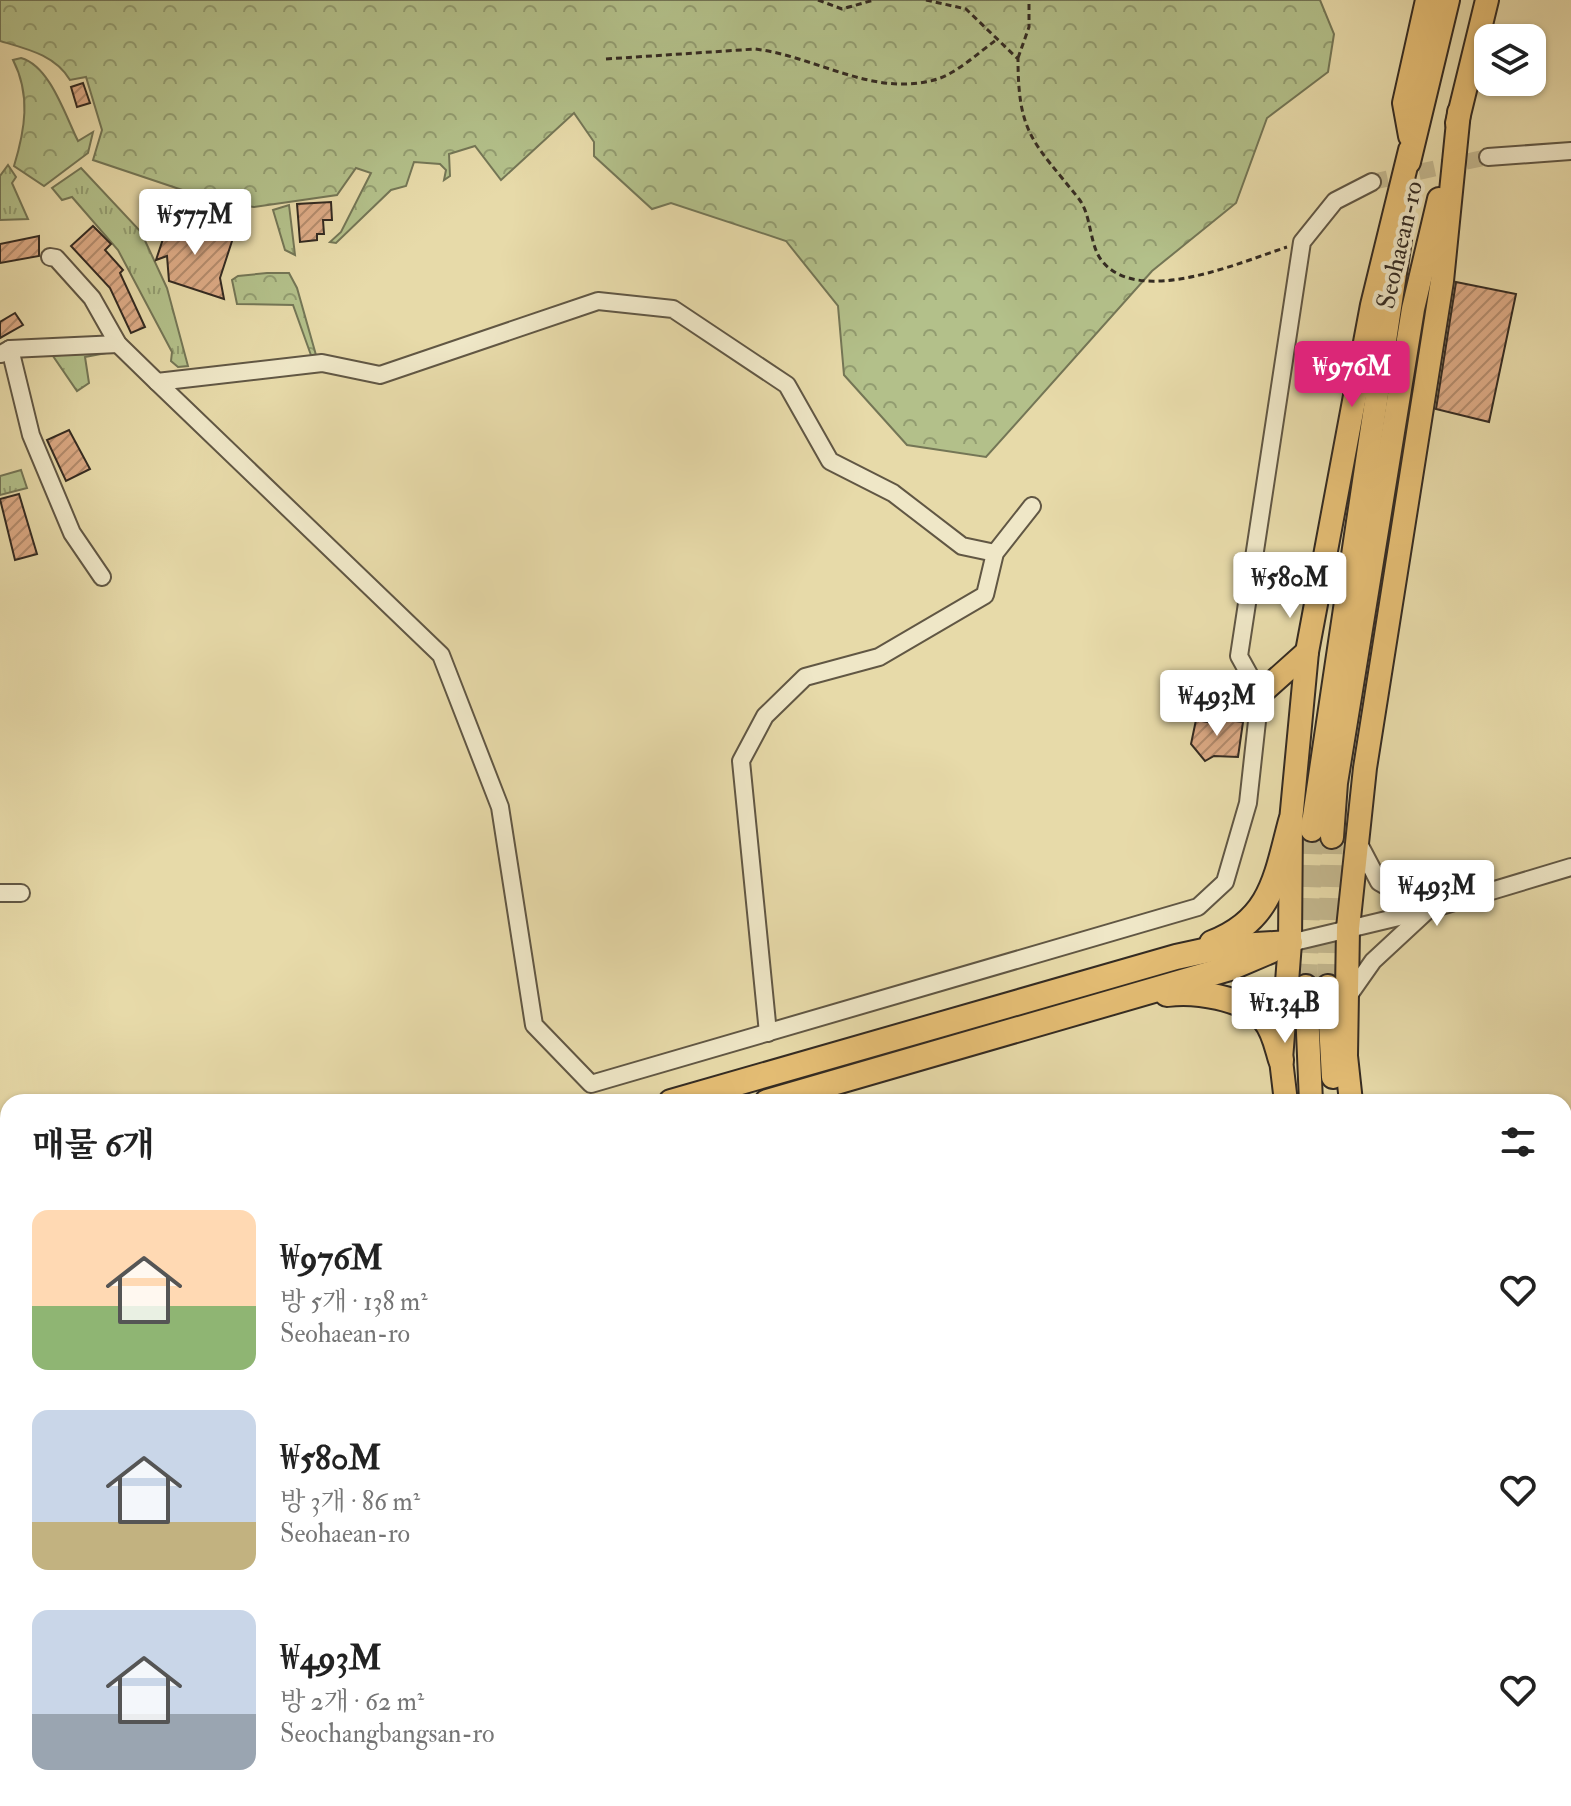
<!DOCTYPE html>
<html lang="ko">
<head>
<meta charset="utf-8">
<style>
	:root { --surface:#fff; --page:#f6f6f6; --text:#222; --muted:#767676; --accent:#db2777 }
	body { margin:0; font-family:"IM FELL Double Pica","Noto Serif KR",serif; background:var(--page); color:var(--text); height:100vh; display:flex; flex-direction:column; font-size:30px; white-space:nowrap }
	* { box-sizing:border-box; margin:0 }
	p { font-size:26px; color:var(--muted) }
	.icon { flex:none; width:44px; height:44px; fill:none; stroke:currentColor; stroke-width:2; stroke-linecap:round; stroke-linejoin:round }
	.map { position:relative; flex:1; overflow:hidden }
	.drawer { position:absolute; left:0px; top:1094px; width:1572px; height:712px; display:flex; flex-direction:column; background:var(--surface); border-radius:24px 24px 0 0; box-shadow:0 2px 6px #0004 }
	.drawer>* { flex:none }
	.fabs { position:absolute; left:1474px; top:24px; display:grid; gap:16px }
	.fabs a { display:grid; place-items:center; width:72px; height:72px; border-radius:16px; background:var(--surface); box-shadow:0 2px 6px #0004; font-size:40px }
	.price { position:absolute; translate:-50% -68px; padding:0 18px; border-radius:8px; background:#fff; color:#222; font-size:26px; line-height:52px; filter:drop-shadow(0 2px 4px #0008) }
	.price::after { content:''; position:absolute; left:50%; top:48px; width:24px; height:18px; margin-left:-12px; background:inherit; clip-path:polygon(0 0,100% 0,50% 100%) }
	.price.active { background:var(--accent); color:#fff }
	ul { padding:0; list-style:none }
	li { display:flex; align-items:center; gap:24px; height:200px; padding:0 32px }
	li span { display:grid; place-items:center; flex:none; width:224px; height:160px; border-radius:16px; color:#555 }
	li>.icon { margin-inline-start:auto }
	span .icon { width:96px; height:96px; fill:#fffc; stroke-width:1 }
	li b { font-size:34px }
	h2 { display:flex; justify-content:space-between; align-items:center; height:96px; padding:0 32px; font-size:34px }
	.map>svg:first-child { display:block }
</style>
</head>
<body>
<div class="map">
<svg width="1571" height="1806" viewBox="0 0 1571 1806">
	<defs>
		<pattern id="grass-tufts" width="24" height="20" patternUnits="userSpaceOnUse" patternTransform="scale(2)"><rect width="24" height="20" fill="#b3c08a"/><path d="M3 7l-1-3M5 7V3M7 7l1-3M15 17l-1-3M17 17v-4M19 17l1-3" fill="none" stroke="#929c70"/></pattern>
		<pattern id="forest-crowns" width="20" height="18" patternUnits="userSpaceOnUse" patternTransform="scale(2)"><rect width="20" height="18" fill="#b3c08a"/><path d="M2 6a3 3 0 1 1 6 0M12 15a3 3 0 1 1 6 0" fill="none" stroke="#929c70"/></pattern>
		<pattern id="building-hatch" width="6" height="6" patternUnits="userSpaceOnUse" patternTransform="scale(2)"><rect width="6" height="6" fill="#dcaa85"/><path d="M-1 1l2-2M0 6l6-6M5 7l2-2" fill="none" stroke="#b38b6c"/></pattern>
	</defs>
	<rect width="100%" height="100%" fill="#e7daa9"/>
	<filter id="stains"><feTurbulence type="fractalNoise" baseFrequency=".0025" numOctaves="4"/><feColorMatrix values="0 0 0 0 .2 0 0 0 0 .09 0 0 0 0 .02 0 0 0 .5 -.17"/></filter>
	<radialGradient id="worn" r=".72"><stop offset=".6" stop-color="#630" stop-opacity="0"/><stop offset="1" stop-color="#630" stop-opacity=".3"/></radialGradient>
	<g fill="url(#grass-tufts)" stroke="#747656" stroke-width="2">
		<polygon points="8,165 16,177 12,183 28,219 0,220 0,176"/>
		<polygon points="81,168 141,232 167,288 188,366 178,367 171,361 172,352 118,250 72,197 62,200 52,188"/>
		<polygon points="289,205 295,255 285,250 273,210"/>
		<polygon points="104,350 106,353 85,357 89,383 77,391 53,356"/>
		<polygon points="21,470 27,488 0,495 0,476"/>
		<polygon points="8,1537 8,1776 0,1776 0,1555"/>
	</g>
	<g fill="url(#forest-crowns)" stroke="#747656" stroke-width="2">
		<path d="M0,0H1320L1334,34L1328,72L1267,118L1236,203L1152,271L986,457L907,445L844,375L838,306L786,241L671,203L652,209L594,156V142L574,113L501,180L475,146L449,154L450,176L444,180L446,170L440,164L414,162L406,186L391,190L336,243L330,242L341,232L371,173L356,168L337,195L254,207L218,202L93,160L102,130L86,77L70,80C55,55 27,49 0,41Z"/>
		<path d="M21,58C50,66 65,115 78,141L93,132L88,153L44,186L14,166C25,130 31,95 13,60Z"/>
		<polygon points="267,273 289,273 297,288 316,355 312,358 293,305 237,304 232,280 238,276"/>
	</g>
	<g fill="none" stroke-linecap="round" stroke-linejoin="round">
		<g stroke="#6f8172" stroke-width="5">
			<polyline points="1564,1244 1571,1239"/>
			<polyline points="804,1806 810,1798"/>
		</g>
	</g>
	<g fill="url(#building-hatch)" stroke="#342b22" stroke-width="2">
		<polygon points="83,83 90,103 77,107 71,87"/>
		<polygon points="331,202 332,220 323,220 324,234 317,234 317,240 300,242 297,204"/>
		<polygon points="170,218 233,238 220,278 224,299 169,281 167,256 156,260"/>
		<polygon points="93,226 111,244 105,250 123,270 120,273 145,327 131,333 110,288 71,246"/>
		<polygon points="39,236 39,256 0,263 0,244"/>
		<polygon points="1456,282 1516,294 1489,422 1436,409"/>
		<polygon points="15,313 23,325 0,338 0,322"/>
		<polygon points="69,430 90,469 66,481 47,440"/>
		<polygon points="19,494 37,554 15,560 0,499"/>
		<polygon points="1209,718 1243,722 1238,757 1214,756 1205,761 1191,744 1196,720 1208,722"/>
	</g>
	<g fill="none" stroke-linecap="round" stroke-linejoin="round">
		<g stroke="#c3b78e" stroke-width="16" stroke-dasharray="16 8" stroke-linecap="butt">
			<polyline points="1372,182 1488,157"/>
			<polyline points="706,1806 710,1798"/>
		</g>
		<g stroke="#c3b78e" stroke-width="22" stroke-dasharray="22 11" stroke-linecap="butt">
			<polyline points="1306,986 1312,830"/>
			<polyline points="1328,986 1332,837"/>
		</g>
		<g stroke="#615744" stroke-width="20">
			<g id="minor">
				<polyline points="1488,157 1571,151"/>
				<polyline points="50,257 56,258 92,298 118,344 157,382 322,363 380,375 598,301 673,309 787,385 830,461 893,493 962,546 995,553"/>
				<polyline points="10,349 31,435 72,533 102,577"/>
				<polyline points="1,354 10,349 118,344"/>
				<polyline points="157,382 441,655 500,807 534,1025 591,1084 1198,907 1225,882 1248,803 1260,694 1239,656 1302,242 1335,201 1372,182"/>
				<polyline points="0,893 21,893"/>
				<polyline points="1290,943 1428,910 1571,867"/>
				<polyline points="1347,998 1373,961 1428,910 1379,882 1358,842"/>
				<polyline points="768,1033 741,761 765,716 805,677 879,657 985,595 995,553 1032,506"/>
				<polyline points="1564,1165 1571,1162"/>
				<polyline points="1564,1298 1571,1294"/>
				<polyline points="1564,1560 1571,1558"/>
				<polyline points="847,1806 851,1798"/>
			</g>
		</g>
		<g stroke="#342b22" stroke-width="26">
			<g id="major">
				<polyline points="1457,123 1487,0"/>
				<polyline points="1410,136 1404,103 1427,0"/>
				<polyline points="1409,162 1448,0"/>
				<polyline points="1260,694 1307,652"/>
				<polyline points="1312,830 1400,240"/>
				<polyline points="1332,837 1336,783 1413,309 1439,199"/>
				<polyline points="1306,986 1311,1102"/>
				<polyline points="1328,986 1333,1077"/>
				<polyline points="1286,1102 1281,1060 1290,943 1291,821 1307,652 1372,305 1410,150"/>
				<polyline points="1351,1102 1346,1056 1348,928 1365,768 1442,281 1459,112"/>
				<polyline points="1466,1798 1468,1806"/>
				<polyline points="1496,1798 1498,1806"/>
			</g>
		</g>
		<g stroke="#342b22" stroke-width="28">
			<g id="highway">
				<path d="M1212,943C1272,920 1276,877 1291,821"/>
				<path d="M1167,994C1196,990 1242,998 1264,1019C1274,1030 1277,1047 1281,1060"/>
				<polyline points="671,1102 1176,957 1222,947 1290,943"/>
				<polyline points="767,1102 1230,968 1270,951"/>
				<polyline points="0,1463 8,1453"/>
				<polyline points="0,1498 8,1481"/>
				<polyline points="0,1529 8,1512"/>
				<polyline points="1564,1604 1571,1603"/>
				<polyline points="1564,1640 1571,1638"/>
				<polyline points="0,1796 8,1796"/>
				<polyline points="302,1806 384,1798"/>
			</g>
		</g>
		<g stroke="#342b22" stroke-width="3" stroke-dasharray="6 4" stroke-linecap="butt">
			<polyline points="818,0 842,9 874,0"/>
			<path d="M926,0L966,9L1018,59C1018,135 1034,142 1079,199C1092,216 1089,245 1102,261C1139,307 1241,262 1287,247"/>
			<polyline points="1018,58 1029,27 1029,0"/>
			<path d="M606,59L755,49C815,56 872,97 934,80C955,75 978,53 996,40"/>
		</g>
		<use href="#minor" stroke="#efe7c7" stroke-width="16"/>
		<use href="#major" stroke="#e4bd74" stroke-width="22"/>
		<use href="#highway" stroke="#e4bd74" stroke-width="24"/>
	</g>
	<g text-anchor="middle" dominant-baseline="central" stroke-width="8" stroke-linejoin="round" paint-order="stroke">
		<g font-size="26" fill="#342b22" stroke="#efe7c7">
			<text transform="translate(1400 245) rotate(-77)">Seohaean-ro</text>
		</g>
	</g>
	<rect width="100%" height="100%" filter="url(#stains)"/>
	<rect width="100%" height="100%" fill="url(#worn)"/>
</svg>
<div class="fabs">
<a><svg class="icon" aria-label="layers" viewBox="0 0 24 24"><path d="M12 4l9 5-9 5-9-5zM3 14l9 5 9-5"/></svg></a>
</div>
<b class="price" style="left:195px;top:257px">₩577M</b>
<b class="price active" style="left:1352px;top:409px">₩976M</b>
<b class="price" style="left:1290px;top:620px">₩580M</b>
<b class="price" style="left:1217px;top:738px">₩493M</b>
<b class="price" style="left:1437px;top:928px">₩493M</b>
<b class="price" style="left:1285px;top:1045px">₩1.34B</b>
<section class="drawer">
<h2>매물 6개<svg class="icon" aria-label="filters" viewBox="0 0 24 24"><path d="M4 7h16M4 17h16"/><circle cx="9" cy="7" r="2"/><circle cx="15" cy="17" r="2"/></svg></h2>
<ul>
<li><span style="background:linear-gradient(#ffd9b3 60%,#8fb573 0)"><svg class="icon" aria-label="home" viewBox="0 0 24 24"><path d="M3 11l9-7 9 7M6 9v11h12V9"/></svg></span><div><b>₩976M</b><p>방 5개 · 138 m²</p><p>Seohaean-ro</p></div><svg class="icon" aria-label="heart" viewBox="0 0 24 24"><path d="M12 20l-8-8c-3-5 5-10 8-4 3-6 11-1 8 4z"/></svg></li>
<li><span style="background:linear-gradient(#c9d6e8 70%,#c2b280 0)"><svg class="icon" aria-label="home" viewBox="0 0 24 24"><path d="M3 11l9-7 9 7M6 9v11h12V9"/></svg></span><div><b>₩580M</b><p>방 3개 · 86 m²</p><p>Seohaean-ro</p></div><svg class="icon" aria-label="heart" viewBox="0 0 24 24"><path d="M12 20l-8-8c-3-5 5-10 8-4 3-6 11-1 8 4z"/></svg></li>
<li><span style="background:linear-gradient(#c9d6e8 65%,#9aa5b1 0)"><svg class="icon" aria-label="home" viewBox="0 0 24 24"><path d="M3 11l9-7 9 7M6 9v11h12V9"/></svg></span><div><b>₩493M</b><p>방 2개 · 62 m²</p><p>Seochangbangsan-ro</p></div><svg class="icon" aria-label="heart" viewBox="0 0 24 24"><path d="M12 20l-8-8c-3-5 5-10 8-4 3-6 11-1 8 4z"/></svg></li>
</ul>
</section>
</div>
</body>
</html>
